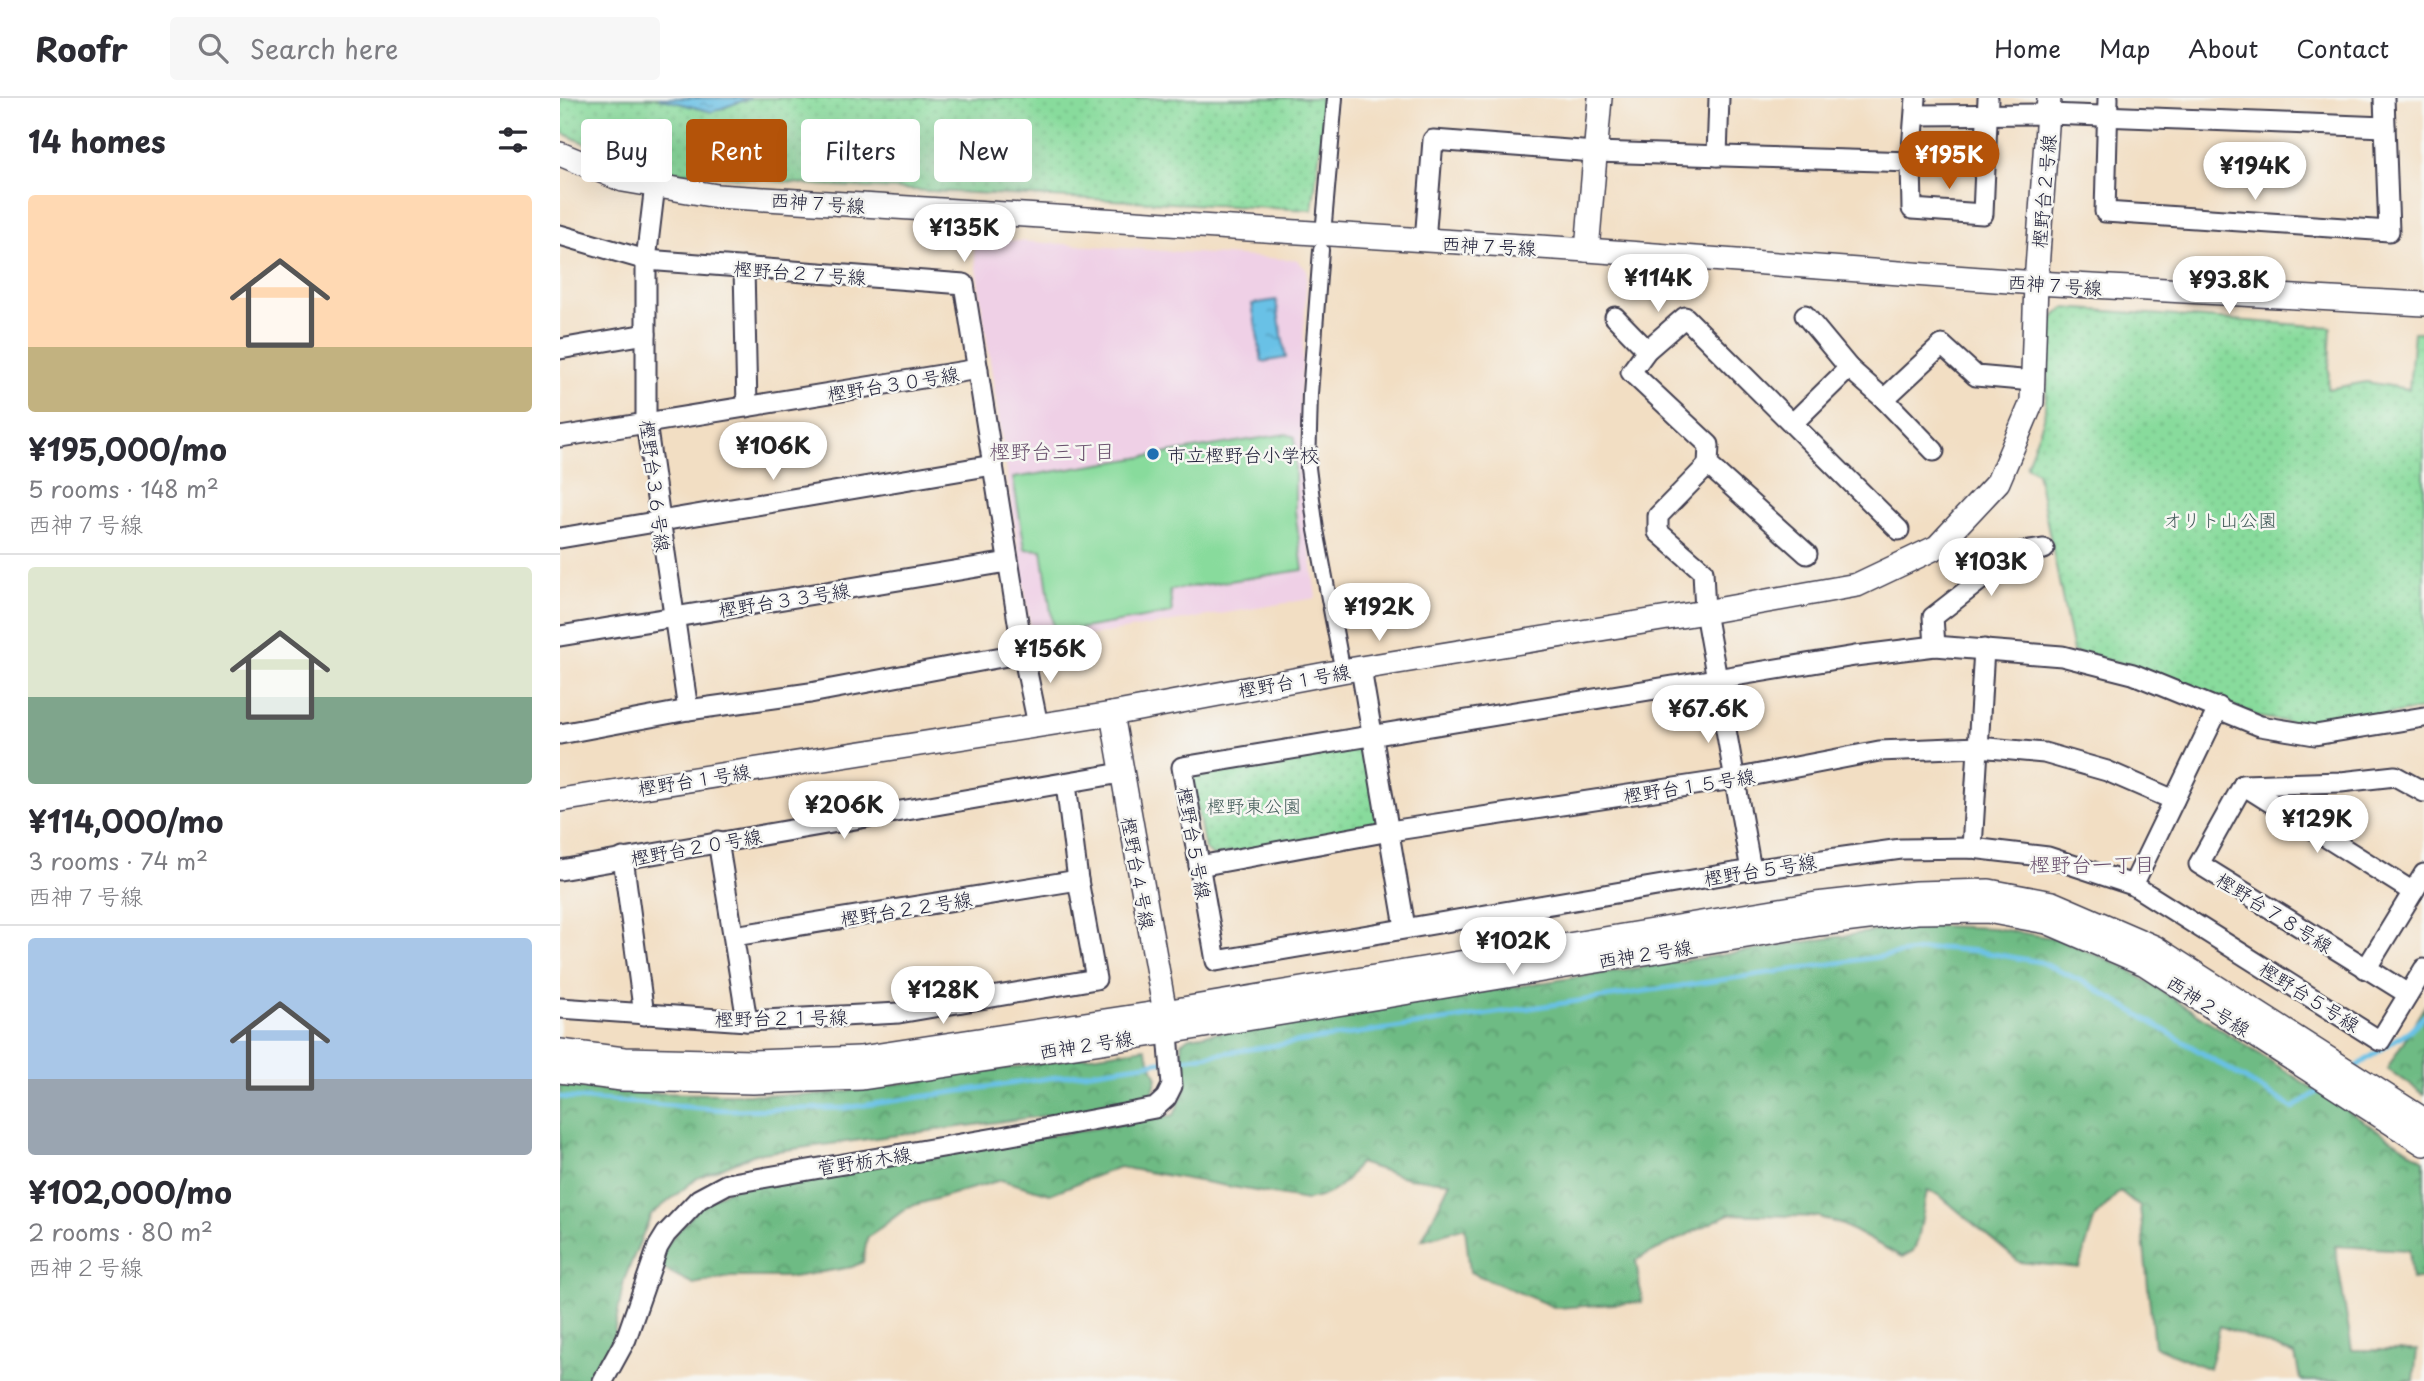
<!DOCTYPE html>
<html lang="en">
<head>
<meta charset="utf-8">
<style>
	:root { --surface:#fff; --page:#f7f7f7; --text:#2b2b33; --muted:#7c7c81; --line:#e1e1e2; --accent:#b45309 }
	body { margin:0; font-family:"Playpen Sans","Klee One",sans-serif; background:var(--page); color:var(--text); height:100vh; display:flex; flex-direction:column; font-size:26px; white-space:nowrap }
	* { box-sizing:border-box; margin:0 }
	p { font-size:23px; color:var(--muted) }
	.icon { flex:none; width:38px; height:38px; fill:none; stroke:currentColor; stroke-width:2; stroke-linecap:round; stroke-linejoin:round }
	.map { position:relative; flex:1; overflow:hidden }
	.panel { display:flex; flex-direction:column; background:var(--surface); width:560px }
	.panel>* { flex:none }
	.banner { position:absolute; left:21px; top:21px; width:665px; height:63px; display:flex; gap:14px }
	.price { position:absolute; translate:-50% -60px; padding:0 16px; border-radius:24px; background:#fff; color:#222; font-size:23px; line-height:46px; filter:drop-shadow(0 2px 4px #0008) }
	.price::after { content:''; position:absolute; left:50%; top:42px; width:21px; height:16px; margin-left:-10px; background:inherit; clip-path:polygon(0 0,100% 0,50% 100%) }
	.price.on { background:var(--accent); color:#fff }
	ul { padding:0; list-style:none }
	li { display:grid; align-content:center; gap:14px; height:371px; padding:0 28px }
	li+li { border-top:2px solid var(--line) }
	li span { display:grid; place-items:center; height:217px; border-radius:7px; color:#555 }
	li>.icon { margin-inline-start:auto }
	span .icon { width:126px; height:126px; fill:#fffc; stroke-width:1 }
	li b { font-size:30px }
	h2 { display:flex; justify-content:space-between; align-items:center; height:84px; padding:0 28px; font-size:30px }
	.chip { padding:0 24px; border-radius:7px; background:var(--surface); box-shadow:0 7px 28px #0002; font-size:24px; line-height:63px }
	.chip.on { background:var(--accent); color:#fff }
	header { display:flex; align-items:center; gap:42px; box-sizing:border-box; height:98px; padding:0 35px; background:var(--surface); border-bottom:2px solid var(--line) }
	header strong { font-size:33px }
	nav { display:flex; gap:38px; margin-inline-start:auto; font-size:24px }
	.search { width:490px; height:63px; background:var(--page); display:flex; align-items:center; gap:18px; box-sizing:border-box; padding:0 24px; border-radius:7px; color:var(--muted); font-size:26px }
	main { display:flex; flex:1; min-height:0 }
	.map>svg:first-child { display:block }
</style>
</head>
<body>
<header>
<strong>Roofr</strong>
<div class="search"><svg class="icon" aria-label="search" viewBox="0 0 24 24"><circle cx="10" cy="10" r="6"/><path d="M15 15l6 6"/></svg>Search here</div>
<nav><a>Home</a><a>Map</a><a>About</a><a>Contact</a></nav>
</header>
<main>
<section class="panel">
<h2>14 homes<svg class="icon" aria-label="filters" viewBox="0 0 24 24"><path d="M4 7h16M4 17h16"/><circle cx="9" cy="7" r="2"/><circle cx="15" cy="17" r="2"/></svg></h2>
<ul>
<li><span style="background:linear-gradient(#ffd9b3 70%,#c2b280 0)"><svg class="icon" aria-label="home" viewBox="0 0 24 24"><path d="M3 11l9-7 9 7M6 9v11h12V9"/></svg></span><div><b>¥195,000/mo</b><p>5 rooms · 148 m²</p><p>西神７号線</p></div></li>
<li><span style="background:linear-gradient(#dfe7d0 60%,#7fa58c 0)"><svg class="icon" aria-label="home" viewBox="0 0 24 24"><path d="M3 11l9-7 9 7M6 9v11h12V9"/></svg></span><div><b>¥114,000/mo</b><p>3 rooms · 74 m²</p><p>西神７号線</p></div></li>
<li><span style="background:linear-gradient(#a9c7e8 65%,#9aa5b1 0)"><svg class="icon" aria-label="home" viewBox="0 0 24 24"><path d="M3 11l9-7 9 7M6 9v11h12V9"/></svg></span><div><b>¥102,000/mo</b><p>2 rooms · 80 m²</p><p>西神２号線</p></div></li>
</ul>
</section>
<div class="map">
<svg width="1864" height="1283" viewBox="0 0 1864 1283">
	<defs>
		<pattern id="forest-crowns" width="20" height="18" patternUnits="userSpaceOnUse" patternTransform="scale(1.75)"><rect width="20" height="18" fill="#6ebb84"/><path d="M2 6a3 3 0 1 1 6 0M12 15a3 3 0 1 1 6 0" fill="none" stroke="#5a986d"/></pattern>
		<pattern id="park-dots" width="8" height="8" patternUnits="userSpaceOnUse" patternTransform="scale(1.75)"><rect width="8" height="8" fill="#88db9c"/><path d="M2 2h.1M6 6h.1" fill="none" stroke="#75bc87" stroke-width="1.8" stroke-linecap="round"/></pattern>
		<pattern id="water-ripples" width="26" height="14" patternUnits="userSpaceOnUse" patternTransform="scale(1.75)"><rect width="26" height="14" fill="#69c1e6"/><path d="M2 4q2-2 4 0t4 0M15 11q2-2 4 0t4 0" fill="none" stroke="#569cbc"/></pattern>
	</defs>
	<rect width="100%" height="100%" fill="#f6f6f2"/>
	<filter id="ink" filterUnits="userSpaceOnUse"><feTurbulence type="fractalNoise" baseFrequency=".0143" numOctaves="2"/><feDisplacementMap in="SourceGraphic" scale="14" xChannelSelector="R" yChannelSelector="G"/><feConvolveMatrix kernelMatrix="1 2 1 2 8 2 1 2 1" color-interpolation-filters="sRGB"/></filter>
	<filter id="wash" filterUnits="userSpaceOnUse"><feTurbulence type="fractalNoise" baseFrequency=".00686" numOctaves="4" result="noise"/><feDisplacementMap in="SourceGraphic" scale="28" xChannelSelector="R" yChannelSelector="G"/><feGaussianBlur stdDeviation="1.57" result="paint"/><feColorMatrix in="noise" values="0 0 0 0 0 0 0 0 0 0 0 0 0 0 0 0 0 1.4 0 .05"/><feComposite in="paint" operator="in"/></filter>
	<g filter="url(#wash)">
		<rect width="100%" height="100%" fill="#f2dec3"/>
		<polygon fill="#efd0e6" points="417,140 737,162 747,172 740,305 744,407 756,500 473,547 418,183 414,155"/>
		<polygon fill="#88db9c" stroke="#557e6c" stroke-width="2" points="726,336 735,339 735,412 743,472 610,492 612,515 494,535 482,452 465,451 453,380"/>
		<g fill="url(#forest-crowns)" stroke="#486e60" stroke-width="2">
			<path d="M1355,827L1434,830L1498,841L1561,867L1864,1062V1180L1852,1182L1849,1152L1775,1148L1792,1252H1857L1854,1283H1743L1740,1281L1735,1257L1660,1228L1649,1271L1594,1248L1580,1109L1560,1093L1535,1119L1519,1170L1459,1164L1379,1097L1367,1093L1358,1142L1353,1153L1342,1159L1283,1127L1259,1119L1169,1116L1076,1162L1082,1204L996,1210L910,1174L905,1129L862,1142L890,1084L848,1080L799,1065C785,1086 772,1099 746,1102L559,1069L490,1096L441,1082L348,1109L307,1140L303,1164L292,1169L233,1179H170L133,1186L96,1167L111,1141L142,1106L170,1091L614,1017L626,989L621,945L629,939Z"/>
			<polygon points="1864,909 1864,996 1827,971"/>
			<polygon points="585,950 597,980 591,1000 574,1006 195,1056 137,1080 91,1117 64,1182 53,1241 31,1283 0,1282 0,987 69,995 260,997"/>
		</g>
		<g fill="url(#park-dots)" stroke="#557e6c" stroke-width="2">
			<polygon points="0,0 767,0 752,112 254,87 80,70 0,34"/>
			<polygon points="1504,210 1771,229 1768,291 1806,284 1849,291 1854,234 1864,234 1864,611 1754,628 1698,619 1639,592 1579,570 1513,554 1477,374 1466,368 1484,321 1493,220"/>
			<polygon points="802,647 806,651 818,720 812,730 653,758 645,751 632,683 640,672"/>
		</g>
		<g fill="url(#water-ripples)" stroke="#467290" stroke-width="2">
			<polygon points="99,0 190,0 152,14"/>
			<polygon points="716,202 726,260 702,264 692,206"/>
		</g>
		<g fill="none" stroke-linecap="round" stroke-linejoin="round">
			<g stroke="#69c1e6" stroke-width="5">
				<polyline points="616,962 1379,850 1417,853 1480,864 1528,886 1733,1010 1765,989"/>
				<polyline points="1794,970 1850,932 1864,918"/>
				<polyline points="0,999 167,1012 285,1010 606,963"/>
			</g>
		</g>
	</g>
	<g filter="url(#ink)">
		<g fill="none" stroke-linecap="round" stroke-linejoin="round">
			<g stroke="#413e4f" stroke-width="18">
				<g id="pedestrian">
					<polyline points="764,125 775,0"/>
					<polyline points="761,152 750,296 748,370 756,432 781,564"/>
				</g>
			</g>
			<g stroke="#413e4f" stroke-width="23">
				<g id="minor">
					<polyline points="1356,0 1351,64 1352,111 1423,116 1428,0"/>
					<polyline points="1548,0 1545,114 1829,133 1824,0"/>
					<polyline points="1356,17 1489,16 1825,29"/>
					<polyline points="1157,58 1159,0"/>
					<polyline points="95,87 86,162 86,325 128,612"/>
					<polyline points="0,137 86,162 404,186 463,555 478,627"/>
					<polyline points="865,143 873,42 1035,54 1351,64"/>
					<polyline points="184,169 187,309"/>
					<polyline points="1245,217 1289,270 1324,301 1374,353"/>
					<polyline points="1055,219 1087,252"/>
					<polyline points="0,251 86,236"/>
					<polyline points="1324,301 1382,247 1416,278 1473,283"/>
					<polyline points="1233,325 1289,270"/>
					<polyline points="0,339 418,271"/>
					<polyline points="1148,367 1098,418 1098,434 1143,473 1145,514 1191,772"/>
					<polyline points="0,440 433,367"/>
					<polyline points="1247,456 1148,367 1149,347 1071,274 1087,252 1125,219 1339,432"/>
					<polyline points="0,538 448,464"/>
					<polyline points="1375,548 1373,519 1455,455 1484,451"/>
					<polyline points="801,571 845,829"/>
					<polyline points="1864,619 1755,637 1700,628 1573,576 1502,558 1375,548 1295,558 622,669 656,863 1191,772 1341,751 1412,750 1488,759 1573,787 1820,943 1864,871"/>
					<polyline points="0,636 128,612 250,595 463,555"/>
					<polyline points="1683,687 1853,794"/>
					<polyline points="158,743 187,923"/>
					<polyline points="1412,750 1424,551"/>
					<polyline points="63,760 84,917"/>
					<polyline points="639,768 830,733 1174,681 1319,653 1418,649 1484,655 1547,673 1614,702"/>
					<polyline points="0,772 561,675"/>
					<polyline points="1573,787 1659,609"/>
					<polyline points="174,838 518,782"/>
					<polyline points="1806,871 1864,776"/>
					<polyline points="1848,896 1639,766 1683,687 1781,684 1835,678 1864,694"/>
					<polyline points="0,910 187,923 339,915 536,881 518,782 506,686"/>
					<polyline points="43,1283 66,1241 98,1149 106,1136 139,1101 167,1086 441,1039 595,1010 606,1000 612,988 608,934"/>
				</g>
			</g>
			<g stroke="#413e4f" stroke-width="26">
				<g id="tertiary">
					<polyline points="0,56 63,82 157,98 1027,152 1476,185 1864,206"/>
					<polyline points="1027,152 1040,0"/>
					<polyline points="552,616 607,926"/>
					<polyline points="0,702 552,616 782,573 1145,514 1297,487 1377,449 1438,384 1472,304 1476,185 1489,0"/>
					<polyline points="0,953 64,961 193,964 300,960 604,914 1256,806 1356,795 1429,793 1492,805 1594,849 1864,1022"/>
					<polyline points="0,973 62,981 193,984 302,980 608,934 1259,826 1357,814 1427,813 1487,824 1585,866 1864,1046"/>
				</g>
			</g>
			<use href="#pedestrian" stroke="#fff" stroke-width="14"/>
			<use href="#minor" stroke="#fff" stroke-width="19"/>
			<use href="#tertiary" stroke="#fff" stroke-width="23"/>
		</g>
	</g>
	<circle fill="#1f6fb2" stroke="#f6f6f2" stroke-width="2.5" cx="593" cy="356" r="7"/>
	<g text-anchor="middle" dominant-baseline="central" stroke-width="5" stroke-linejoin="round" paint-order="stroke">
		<g font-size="19" fill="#22223b" stroke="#f6f6f2">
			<text transform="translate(1483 93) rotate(-85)">樫野台２号線</text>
			<text transform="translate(258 104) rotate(4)">西神７号線</text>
			<text transform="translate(929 147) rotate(3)">西神７号線</text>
			<text transform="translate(240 174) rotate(4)">樫野台２７号線</text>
			<text transform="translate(1495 186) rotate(4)">西神７号線</text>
			<text transform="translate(333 285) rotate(-9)">樫野台３０号線</text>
			<text transform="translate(96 388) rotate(83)">樫野台３６号線</text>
			<text transform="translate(224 501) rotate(-9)">樫野台３３号線</text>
			<text transform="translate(734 582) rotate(-10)">樫野台１号線</text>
			<text transform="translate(134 681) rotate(-9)">樫野台１号線</text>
			<text transform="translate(1129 687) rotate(-9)">樫野台１５号線</text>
			<text transform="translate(635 745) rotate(80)">樫野台５号線</text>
			<text transform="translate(136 748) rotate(-10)">樫野台２０号線</text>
			<text transform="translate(1200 771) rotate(-9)">樫野台５号線</text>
			<text transform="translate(579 775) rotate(80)">樫野台４号線</text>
			<text transform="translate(346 810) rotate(-9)">樫野台２２号線</text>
			<text transform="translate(1715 814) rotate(32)">樫野台７８号線</text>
			<text transform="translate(1085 855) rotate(-9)">西神２号線</text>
			<text transform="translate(1750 898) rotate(32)">樫野台５号線</text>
			<text transform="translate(1649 907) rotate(33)">西神２号線</text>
			<text transform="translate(221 919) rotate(-1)">樫野台２１号線</text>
			<text transform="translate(526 946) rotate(-9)">西神２号線</text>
			<text transform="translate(304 1062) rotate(-9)">菅野栃木線</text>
		</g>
		<g font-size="19" fill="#22223b" stroke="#f6f6f2" text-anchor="start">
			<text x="607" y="356">市立樫野台小学校</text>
		</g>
		<g font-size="19" fill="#415a58" stroke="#f6f6f2">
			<text x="1660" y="421">オリト山公園</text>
			<text x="694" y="707">樫野東公園</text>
		</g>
		<g font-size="21" fill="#6a516e" stroke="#f6f6f2">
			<text x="492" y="352">樫野台三丁目</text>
			<text x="1532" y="765">樫野台一丁目</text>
		</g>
	</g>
</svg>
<b class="price on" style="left:1389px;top:93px">¥195K</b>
<b class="price" style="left:1695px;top:104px">¥194K</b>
<b class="price" style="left:404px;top:166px">¥135K</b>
<b class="price" style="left:1098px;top:216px">¥114K</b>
<b class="price" style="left:1669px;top:218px">¥93.8K</b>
<b class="price" style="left:213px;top:384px">¥106K</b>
<b class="price" style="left:1431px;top:500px">¥103K</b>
<b class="price" style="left:819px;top:545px">¥192K</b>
<b class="price" style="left:490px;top:587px">¥156K</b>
<b class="price" style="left:1148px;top:647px">¥67.6K</b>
<b class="price" style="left:284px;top:743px">¥206K</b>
<b class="price" style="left:1757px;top:757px">¥129K</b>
<b class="price" style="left:953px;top:879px">¥102K</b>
<b class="price" style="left:383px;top:928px">¥128K</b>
<div class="banner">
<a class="chip">Buy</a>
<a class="chip on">Rent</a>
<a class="chip">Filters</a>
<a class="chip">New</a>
</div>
</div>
</main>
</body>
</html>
